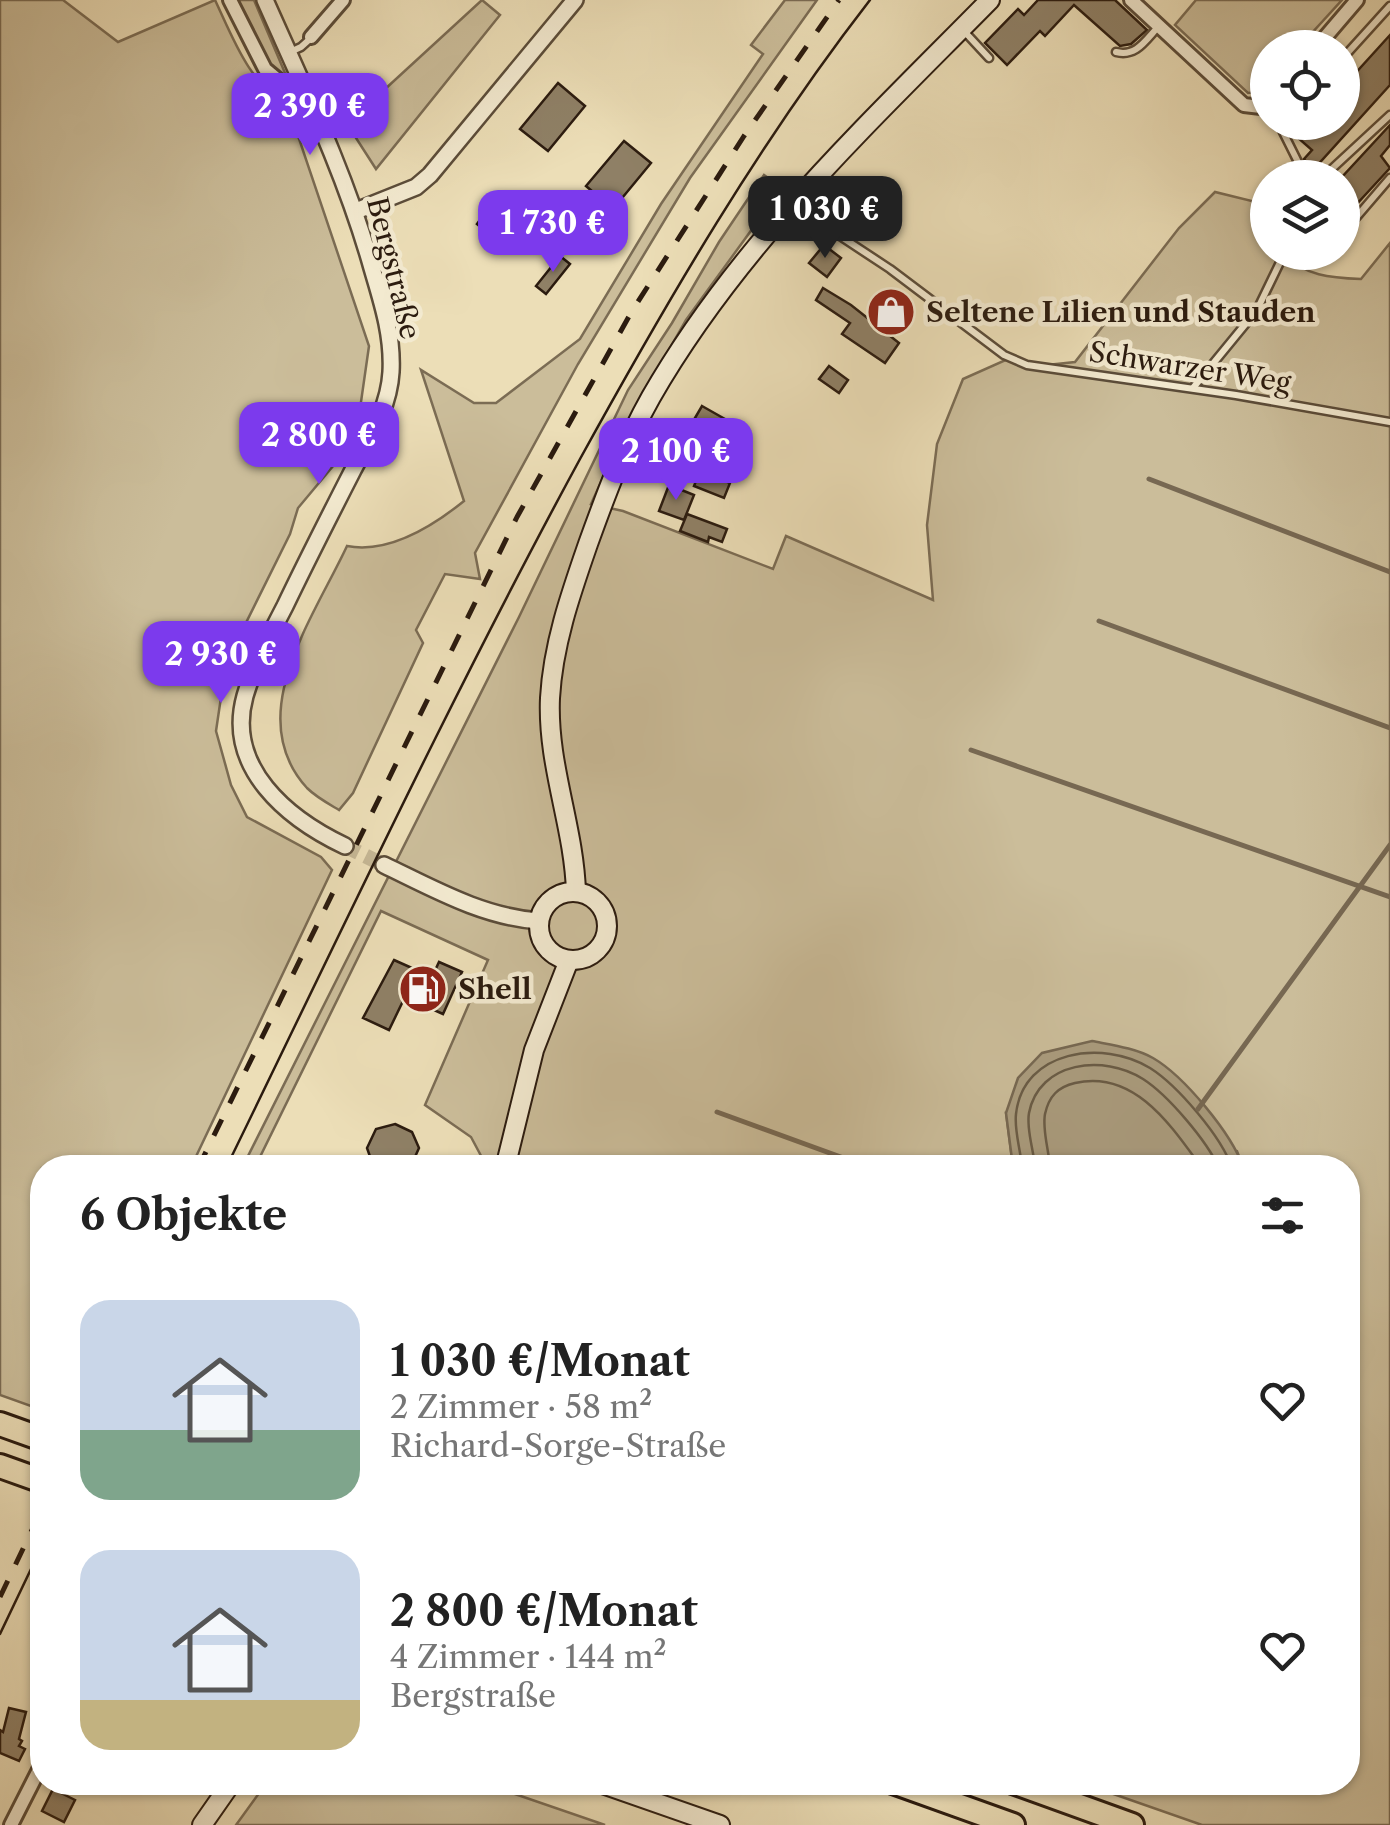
<!DOCTYPE html>
<html lang="de">
<head>
<meta charset="utf-8">
<style>
	:root { --surface:#fff; --page:#f6f6f6; --text:#222; --muted:#767676; --accent:#7c3aed }
	body { margin:0; font-family:"Libre Caslon Text",serif; background:var(--page); color:var(--text); height:100vh; display:flex; flex-direction:column; font-size:38px; white-space:nowrap }
	* { box-sizing:border-box; margin:0 }
	p { font-size:32px; color:var(--muted) }
	.icon { flex:none; width:55px; height:55px; fill:none; stroke:currentColor; stroke-width:2; stroke-linecap:round; stroke-linejoin:round }
	.map { position:relative; flex:1; overflow:hidden }
	.side { position:absolute; left:30px; top:1155px; width:1330px; height:640px; display:flex; flex-direction:column; background:var(--surface); border-radius:40px; box-shadow:0 2px 8px #0004 }
	.side>* { flex:none }
	.buttons { position:absolute; left:1250px; top:30px; display:grid; gap:20px }
	.buttons a { display:grid; place-items:center; width:110px; height:110px; border-radius:50%; background:var(--surface); box-shadow:0 2px 8px #0004; font-size:50px }
	.price { position:absolute; translate:-50% -85px; padding:0 22px; border-radius:20px; background:var(--accent); color:#fff; font-size:32px; line-height:65px; filter:drop-shadow(0 2px 5px #0008) }
	.price::after { content:''; position:absolute; left:50%; top:60px; width:30px; height:22px; margin-left:-15px; background:inherit; clip-path:polygon(0 0,100% 0,50% 100%) }
	.price.selected { background:#222; color:#fff }
	ul { padding:0; list-style:none }
	li { display:flex; align-items:center; gap:30px; height:250px; padding:0 50px }
	li span { display:grid; place-items:center; flex:none; width:280px; height:200px; border-radius:30px; color:#555 }
	li>.icon { margin-inline-start:auto }
	span .icon { width:120px; height:120px; fill:#fffc; stroke-width:1 }
	li b { font-size:42px }
	h2 { display:flex; justify-content:space-between; align-items:center; height:120px; padding:0 50px; font-size:42px }
	.map>svg:first-child { display:block }
</style>
</head>
<body>
<div class="map">
<svg width="1390" height="1825" viewBox="0 0 1390 1825">
	<rect width="100%" height="100%" fill="#ecdeb7"/>
	<filter id="stains"><feTurbulence type="fractalNoise" baseFrequency=".002" numOctaves="4"/><feColorMatrix values="0 0 0 0 .2 0 0 0 0 .09 0 0 0 0 .02 0 0 0 .5 -.17"/></filter>
	<radialGradient id="worn" r=".72"><stop offset=".6" stop-color="#630" stop-opacity="0"/><stop offset="1" stop-color="#630" stop-opacity=".3"/></radialGradient>
	<g fill="#cbbd9a" stroke="#7b6c54" stroke-width="2.5">
		<path d="M0,0H63L118,42L215,0C236,45 247,78 289,109L369,346L359,416L338,460L298,508L290,534L235,645L224,677L216,731L231,785L247,817L321,857L332,870L191,1167L42,1168V1410L0,1395Z"/>
		<polygon points="236,0 254,0 288,80 286,84 268,67"/>
		<polygon points="482,0 500,15 376,169 347,124"/>
		<path d="M785,0H817L690,178L578,364L475,553L480,579L445,574L416,630L423,643L353,793L339,810C329,804 316,797 307,788C241,716 314,617 347,546C389,554 433,526 464,501L421,370L474,403H496L580,339L661,204L763,54L751,45Z"/>
		<polygon points="1196,0 1342,0 1299,47 1268,48 1267,83 1259,92 1248,93 1175,25"/>
		<path d="M764,175L782,188L686,320L628,422L591,504L623,511L773,569L786,536L933,600L927,525L937,444L963,379L1010,358L1047,365L1075,362L1179,228L1215,192L1252,201L1267,228L1268,252L1284,253C1303,276 1332,278 1361,279L1390,243V1825H1202L1082,1783L1348,1782V1168L1243,1167L1237,1151L1006,1113L1013,1167H487L471,1137L425,1105L488,960L381,911L255,1167L242,1168L519,617L628,390L672,323L719,242Z"/>
		<polygon points="272,1783 483,1783 605,1825 236,1825 262,1789"/>
	</g>
	<path fill="#aa9c7e" stroke="#776852" stroke-width="2.5" d="M1092,1041C1112,1045 1135,1048 1153,1058C1184,1076 1232,1134 1243,1167H1013L1006,1113L1018,1078L1042,1053Z"/>
	<g fill="none" stroke-linecap="round" stroke-linejoin="round">
		<g stroke="#6a5c46" stroke-width="2.5">
			<path d="M1022,1168C1021,1151 1014,1131 1016,1114C1023,1050 1103,1039 1150,1068C1177,1085 1222,1137 1232,1168"/>
			<path d="M1035,1168C1034,1150 1026,1130 1029,1113C1039,1061 1104,1054 1143,1079C1168,1095 1207,1141 1219,1168"/>
			<path d="M1050,1168C1049,1150 1042,1130 1045,1114C1049,1096 1058,1087 1075,1083C1135,1069 1172,1127 1202,1168"/>
		</g>
		<g stroke="#776852" stroke-width="5">
			<polyline points="1149,479 1390,572"/>
			<polyline points="1099,621 1390,728"/>
			<polyline points="971,750 1390,897"/>
			<polyline points="1198,1109 1390,845"/>
			<polyline points="717,1112 871,1168"/>
		</g>
	</g>
	<g fill="#8f8066" stroke="#2b1b0f" stroke-width="2.5">
		<polygon points="1038,0 1115,0 1147,30 1131,44 1120,46 1074,5 1045,36 1040,31 1007,65 985,43 1018,9 1024,15"/>
		<polygon points="1390,35 1390,85 1313,170 1304,159 1312,150 1297,137 1311,122 1342,122 1342,88"/>
		<polygon points="558,83 585,106 548,151 520,129"/>
		<polygon points="1390,125 1390,145 1381,156 1390,168 1342,220 1342,177"/>
		<polygon points="624,141 651,163 613,209 586,186"/>
		<polygon points="493,202 529,231 511,252 477,224"/>
		<polygon points="824,245 841,258 827,277 809,263"/>
		<polygon points="560,256 570,264 546,294 536,286"/>
		<polygon points="823,288 851,305 899,343 885,363 842,334 850,323 816,300"/>
		<polygon points="829,366 848,380 839,393 819,379"/>
		<polygon points="702,406 746,431 730,459 702,443 708,432 692,423"/>
		<polygon points="700,471 730,483 724,498 694,486"/>
		<polygon points="669,485 694,495 684,520 659,511"/>
		<polygon points="687,514 727,529 722,542 709,537 708,542 680,531"/>
		<polygon points="394,960 432,977 439,962 462,972 443,1014 405,997 389,1030 363,1018"/>
		<polygon points="395,1124 412,1132 419,1148 410,1168 374,1168 367,1148 376,1129"/>
		<polygon points="9,1708 26,1712 19,1739 22,1741 19,1746 25,1749 19,1761 0,1753 0,1730 3,1732"/>
		<polygon points="53,1789 75,1800 64,1822 42,1811"/>
	</g>
	<g fill="none" stroke-linecap="round" stroke-linejoin="round">
		<polyline stroke="#c5b795" stroke-width="15" stroke-dasharray="15 8" stroke-linecap="butt" points="345,846 384,865"/>
		<g stroke="#5b4c39" stroke-width="11">
			<g id="service">
				<polyline points="963,30 989,58"/>
				<path d="M1116,52C1136,57 1145,41 1158,27"/>
				<polyline points="288,53 301,47 311,38"/>
				<polyline points="1342,59 1390,6"/>
				<polyline points="1278,122 1306,178"/>
				<polyline points="1322,178 1390,115"/>
				<polyline points="797,201 837,234 890,269 1004,355 1027,365 1236,395 1390,422"/>
				<polyline points="1342,234 1390,178"/>
				<polyline points="1193,388 1257,310 1285,252"/>
			</g>
		</g>
		<g stroke="#5b4c39" stroke-width="18">
			<g id="minor">
				<polyline points="230,0 265,69 289,89 304,89"/>
				<polyline points="1131,0 1244,105 1261,107 1268,101"/>
				<polyline points="311,37 343,0"/>
				<polyline points="1316,48 1357,0"/>
				<polyline points="11,1825 42,1764"/>
			</g>
		</g>
		<g stroke="#5b4c39" stroke-width="20">
			<g id="tertiary">
				<path d="M265,0C304,88 346,175 372,268C382,302 393,335 391,372C389,408 369,439 353,470C330,515 307,560 285,606C270,635 254,665 245,696C225,768 288,819 345,846"/>
				<polyline points="356,211 416,187 430,175 575,0"/>
				<path d="M384,865C434,889 483,917 539,921"/>
			</g>
		</g>
		<g stroke="#2b1b0f" stroke-width="22">
			<g id="secondary">
				<path d="M576,892C574,826 547,765 550,698C553,644 571,593 588,544C606,494 625,443 651,397C738,245 868,124 990,0"/>
				<circle cx="573" cy="926" r="34"/>
				<polyline points="505,1168 534,1050 569,960"/>
				<polyline points="597,1782 720,1825"/>
				<polyline points="202,1825 232,1782"/>
			</g>
		</g>
		<g stroke="#2b1b0f" stroke-width="28">
			<g id="motorway">
				<polyline points="0,1424 42,1439"/>
				<polyline points="0,1466 42,1481"/>
				<polyline points="893,1782 1013,1825"/>
				<polyline points="1013,1782 1132,1825"/>
			</g>
		</g>
		<use href="#service" stroke="#f3ead0" stroke-width="6"/>
		<use href="#minor" stroke="#f3ead0" stroke-width="12"/>
		<use href="#tertiary" stroke="#f3ead0" stroke-width="15"/>
		<use href="#secondary" stroke="#f3ead0" stroke-width="18"/>
		<use href="#motorway" stroke="#ecdeb7" stroke-width="22"/>
		<g stroke="#2b1b0f" stroke-width="2.5">
			<path d="M226,1168C342,930 454,691 580,459C667,301 759,143 870,0"/>
			<polyline points="0,1634 42,1546"/>
		</g>
		<g stroke="#2b1b0f" stroke-width="5" stroke-dasharray="18 18" stroke-linecap="butt">
			<polyline points="198,1168 517,517 632,311 744,136 839,0"/>
			<polyline points="0,1597 42,1509"/>
		</g>
	</g>
	<defs>
		<g id="shop-disc" transform="scale(2.5)"><circle r="9.5" fill="#8f2418" stroke="#f3ead0"/><path d="M-5-2.5h2.3a2.7 3.5 0 0 1 5.4 0H5L5.5 6h-11ZM-1.5-2.5h3a1.5 2.3 0 0 0-3 0Z" fill="#fff"/></g>
		<g id="fuel-disc" transform="scale(2.5)"><circle r="9.5" fill="#8f2418" stroke="#f3ead0"/><path d="M-5.5-6h7V0h2V4h1.3V-2.5L3-4.5l.8-.8L6-3V5H2.5V1h-1V6h-7ZM-4.2-4.7v3.2H.2V-4.7Z" fill="#fff"/></g>
	</defs>
	<g fill-rule="evenodd">
		<use href="#shop-disc" x="891" y="312"/>
		<use href="#fuel-disc" x="423" y="989"/>
	</g>
	<g text-anchor="middle" dominant-baseline="central" stroke-width="9" stroke-linejoin="round" paint-order="stroke">
		<g font-size="28" fill="#2b1b0f" stroke="#f3ead0">
			<text transform="translate(394 268) rotate(76)">Bergstraße</text>
			<text transform="translate(1190 367) rotate(9)">Schwarzer Weg</text>
		</g>
		<g font-size="28" font-weight="bold" fill="#2b1b0f" stroke="#f3ead0" text-anchor="start">
			<text x="926" y="312">Seltene Lilien und Stauden</text>
			<text x="458" y="989">Shell</text>
		</g>
	</g>
	<rect width="100%" height="100%" filter="url(#stains)"/>
	<rect width="100%" height="100%" fill="url(#worn)"/>
</svg>
<div class="buttons">
<a><svg class="icon" aria-label="locate" viewBox="0 0 24 24"><circle cx="12" cy="12" r="6"/><path d="M12 2v4M12 18v4M2 12h4M18 12h4"/></svg></a>
<a><svg class="icon" aria-label="layers" viewBox="0 0 24 24"><path d="M12 4l9 5-9 5-9-5zM3 14l9 5 9-5"/></svg></a>
</div>
<b class="price" style="left:310px;top:158px">2 390 €</b>
<b class="price selected" style="left:825px;top:261px">1 030 €</b>
<b class="price" style="left:553px;top:275px">1 730 €</b>
<b class="price" style="left:319px;top:487px">2 800 €</b>
<b class="price" style="left:676px;top:503px">2 100 €</b>
<b class="price" style="left:221px;top:706px">2 930 €</b>
<section class="side">
<h2>6 Objekte<svg class="icon" aria-label="filters" viewBox="0 0 24 24"><path d="M4 7h16M4 17h16"/><circle cx="9" cy="7" r="2"/><circle cx="15" cy="17" r="2"/></svg></h2>
<ul>
<li><span style="background:linear-gradient(#c9d6e8 65%,#7fa58c 0)"><svg class="icon" aria-label="home" viewBox="0 0 24 24"><path d="M3 11l9-7 9 7M6 9v11h12V9"/></svg></span><div><b>1 030 €/Monat</b><p>2 Zimmer · 58 m²</p><p>Richard-Sorge-Straße</p></div><svg class="icon" aria-label="heart" viewBox="0 0 24 24"><path d="M12 20l-8-8c-3-5 5-10 8-4 3-6 11-1 8 4z"/></svg></li>
<li><span style="background:linear-gradient(#c9d6e8 75%,#c2b280 0)"><svg class="icon" aria-label="home" viewBox="0 0 24 24"><path d="M3 11l9-7 9 7M6 9v11h12V9"/></svg></span><div><b>2 800 €/Monat</b><p>4 Zimmer · 144 m²</p><p>Bergstraße</p></div><svg class="icon" aria-label="heart" viewBox="0 0 24 24"><path d="M12 20l-8-8c-3-5 5-10 8-4 3-6 11-1 8 4z"/></svg></li>
</ul>
</section>
</div>
</body>
</html>
